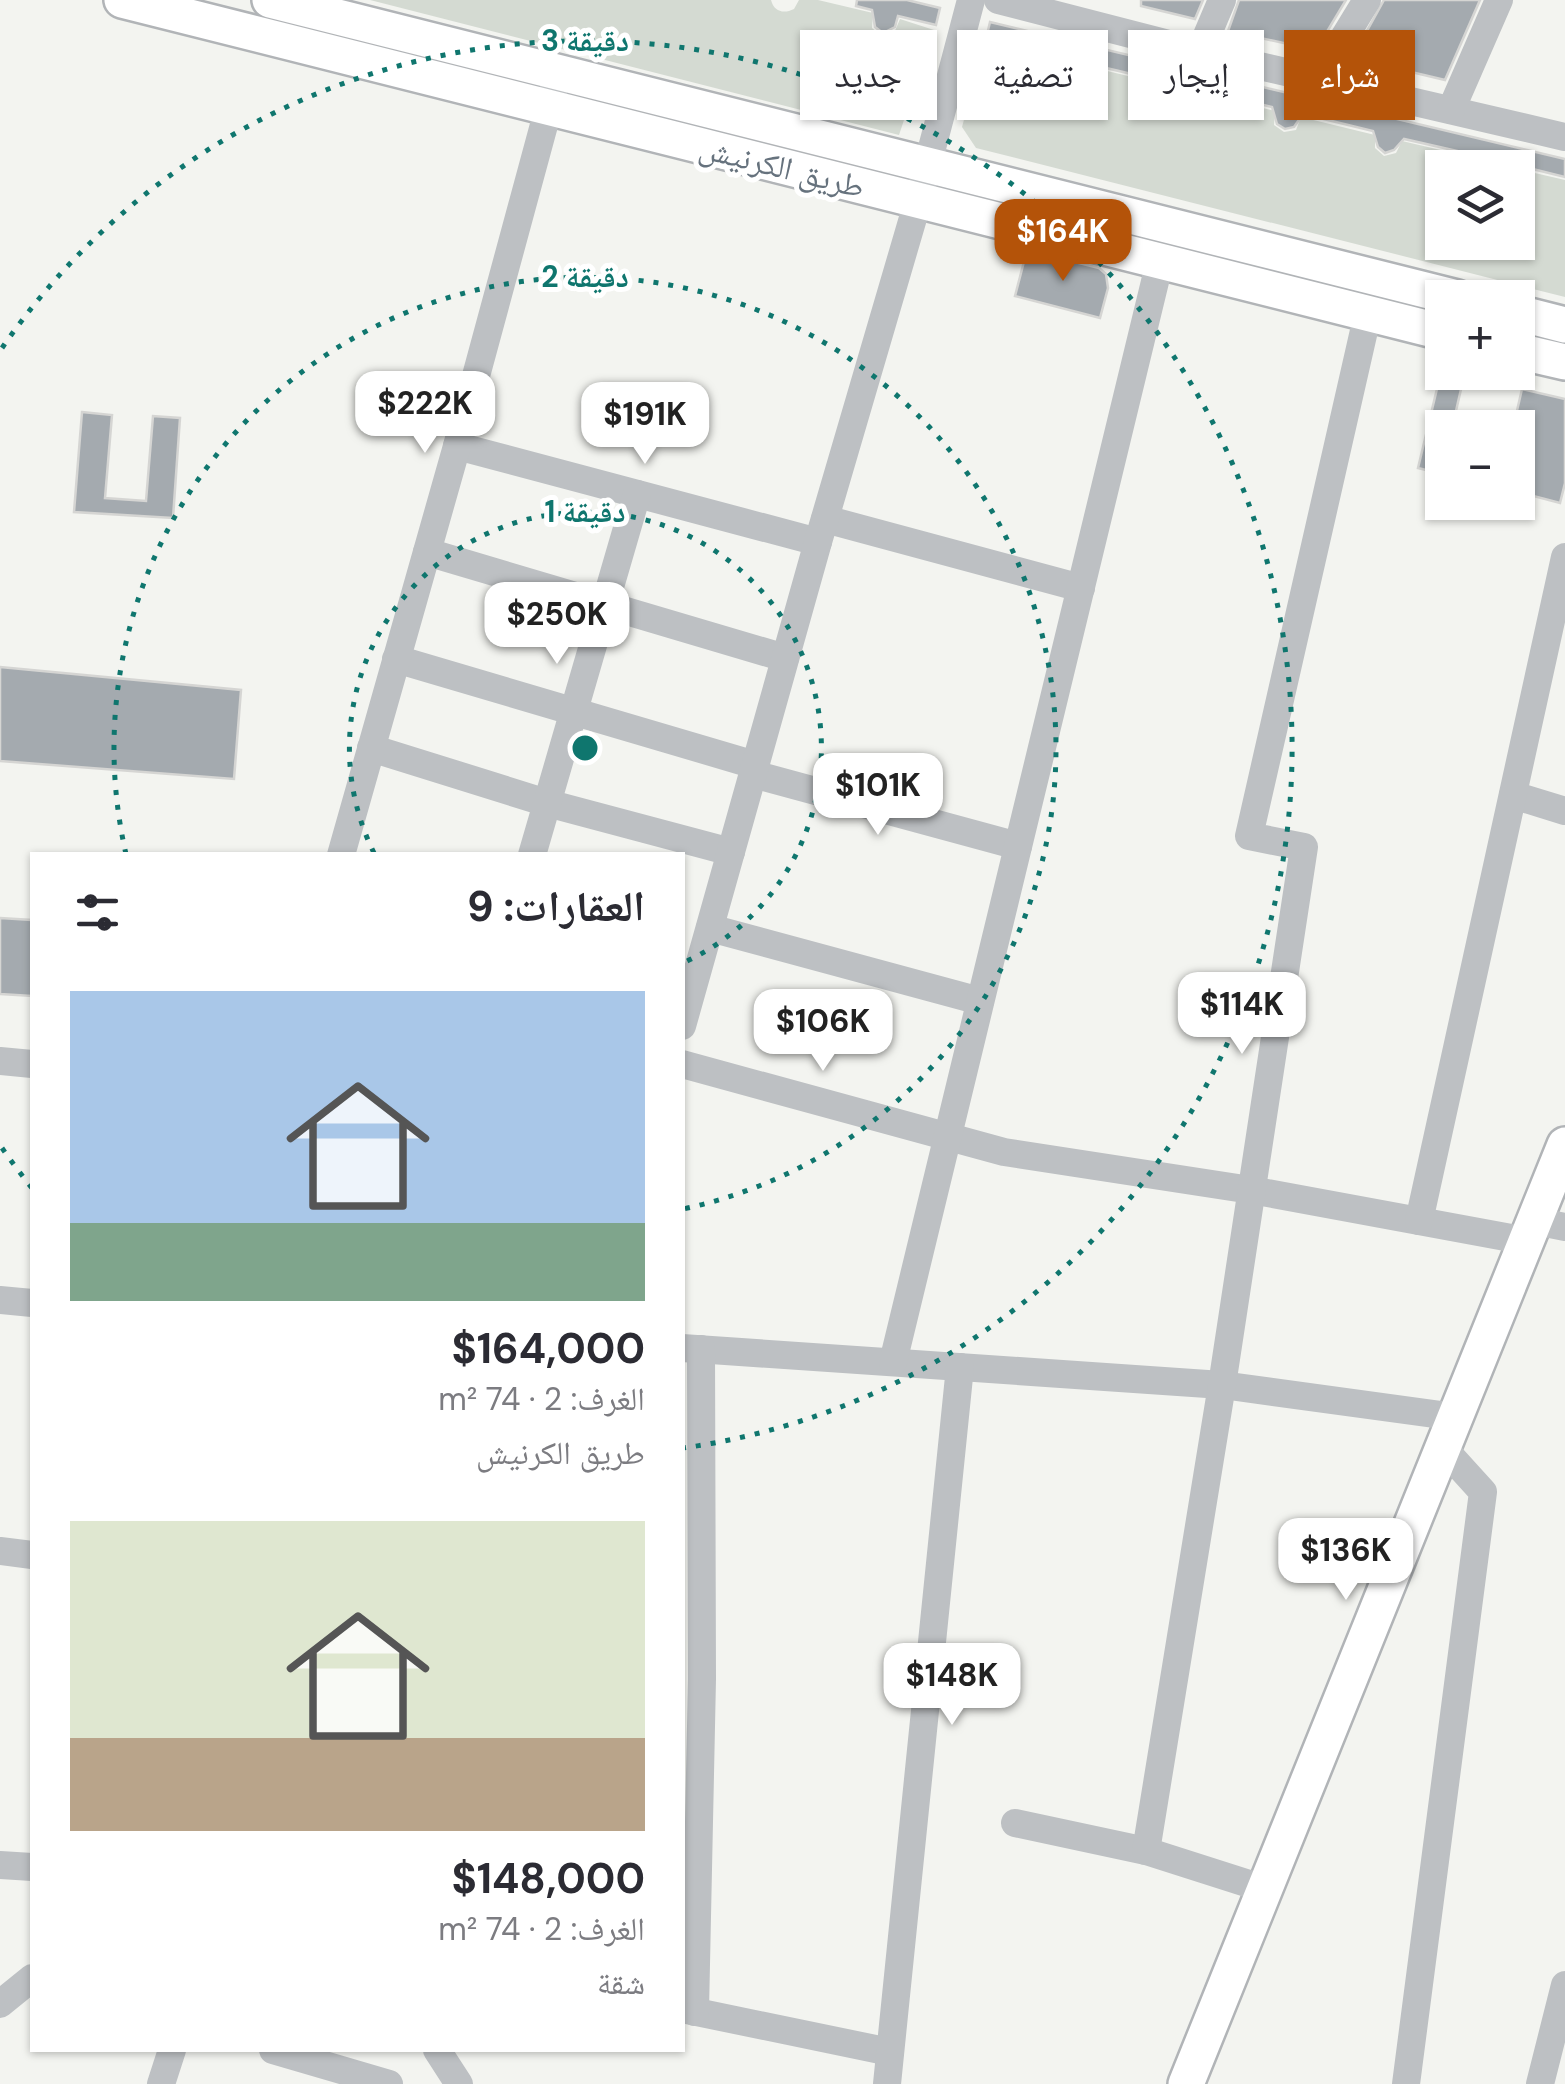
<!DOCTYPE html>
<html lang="ar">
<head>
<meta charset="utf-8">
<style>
	:root { --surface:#fff; --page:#f7f7f7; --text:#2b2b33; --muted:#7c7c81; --accent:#b45309 }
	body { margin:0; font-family:"DM Sans","Noto Naskh Arabic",sans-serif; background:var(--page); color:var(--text); direction:rtl; height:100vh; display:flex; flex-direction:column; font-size:38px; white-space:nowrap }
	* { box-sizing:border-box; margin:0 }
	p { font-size:32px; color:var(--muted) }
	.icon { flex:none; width:55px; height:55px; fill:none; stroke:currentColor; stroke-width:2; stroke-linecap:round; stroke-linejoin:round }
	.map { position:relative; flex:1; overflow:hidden; direction:ltr }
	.details { position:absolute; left:30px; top:852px; width:655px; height:1200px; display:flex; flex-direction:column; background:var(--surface); border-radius:0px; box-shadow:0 2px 8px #0004; direction:rtl }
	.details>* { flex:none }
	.banner { position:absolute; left:715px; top:30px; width:700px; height:90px; direction:rtl; display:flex; gap:20px }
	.fabs { position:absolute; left:1425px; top:150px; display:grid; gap:20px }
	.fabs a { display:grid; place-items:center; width:110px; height:110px; border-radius:0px; background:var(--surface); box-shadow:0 2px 8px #0004; font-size:50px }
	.price { position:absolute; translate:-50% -85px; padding:0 22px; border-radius:20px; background:#fff; color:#222; font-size:32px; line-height:65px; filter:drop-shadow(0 2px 5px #0008) }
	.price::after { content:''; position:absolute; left:50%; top:60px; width:30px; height:22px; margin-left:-15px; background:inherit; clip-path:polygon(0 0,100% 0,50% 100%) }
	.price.current { background:var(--accent); color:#fff }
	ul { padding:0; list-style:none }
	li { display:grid; align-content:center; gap:20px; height:530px; padding:0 40px }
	li span { display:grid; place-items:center; height:310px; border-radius:0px; color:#555 }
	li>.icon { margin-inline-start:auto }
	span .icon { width:180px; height:180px; fill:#fffc; stroke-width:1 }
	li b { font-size:42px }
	h2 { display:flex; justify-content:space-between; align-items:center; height:120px; padding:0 40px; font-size:42px }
	.chip { padding:0 35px; border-radius:0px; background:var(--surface); box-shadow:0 2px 8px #0004; font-size:35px; line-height:90px }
	.chip.current { background:var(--accent); color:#fff }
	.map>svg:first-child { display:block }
</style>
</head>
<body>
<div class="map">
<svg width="1565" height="2084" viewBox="0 0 1565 2084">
	<rect width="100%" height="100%" fill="#f3f4f0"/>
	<g fill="#d4dad2">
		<path d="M370,0H771C774,12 784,14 794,9L799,0H818L873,13L872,28L882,36L894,33L900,19L934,30L899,135Z"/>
		<polygon points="985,42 1076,63 1076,78 1085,85 1098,82 1103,70 1178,88 1178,101 1187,108 1199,106 1205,94 1275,111 1274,125 1284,132 1296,130 1301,117 1375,135 1375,148 1384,156 1396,153 1402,141 1475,158 1475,167 1442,168 1442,242 1518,242 1518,169 1565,180 1565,297 976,148 962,127"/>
	</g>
	<g fill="#a4aaaf" stroke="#d5d5d3" stroke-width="2.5">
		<polygon points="857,0 907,0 940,8 936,25 898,16 895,27 883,33 875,27 872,10 856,6"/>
		<polygon points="1141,0 1203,0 1195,19 1141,6"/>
		<polygon points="1239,0 1346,0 1316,50 1228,31"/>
		<polygon points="1384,0 1480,0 1445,80 1352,58"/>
		<polygon points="990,22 1565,159 1565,177 1500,161 1498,168 1478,168 1475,155 1404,139 1394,150 1385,153 1378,147 1373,131 1303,114 1294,127 1285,129 1277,124 1272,107 1207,91 1197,103 1188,105 1181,99 1178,85 1106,68 1096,80 1086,82 1079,76 1075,60 986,39"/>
		<polygon points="1027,250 1099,268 1106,274 1108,288 1100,318 1015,296"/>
		<polygon points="1441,372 1465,372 1452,428 1442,428 1442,474 1418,468"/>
		<polygon points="1522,389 1565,399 1565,483 1560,503 1518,492 1518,428 1513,428"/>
		<polygon points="82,412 112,415 105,498 146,501 153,416 180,418 173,518 74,512"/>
		<polygon points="0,667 241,690 234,779 0,761"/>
		<polygon points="0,918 32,920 32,996 0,994"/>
	</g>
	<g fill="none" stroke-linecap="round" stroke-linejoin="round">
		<g stroke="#b1b4b7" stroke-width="40">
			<g id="major">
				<polyline points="122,0 1442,332"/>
				<polyline points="270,0 1457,298"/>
				<polyline points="1518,313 1565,325"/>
				<polyline points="1518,351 1565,362"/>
				<polyline points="1186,2084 1565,1145"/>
			</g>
		</g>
		<g stroke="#bdc0c3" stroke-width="28">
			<polyline points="998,0 1200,52 1565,137"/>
			<polyline points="1200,52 1222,0"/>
			<polyline points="1318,80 1367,0"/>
			<polyline points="1451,110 1499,0"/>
			<polyline points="457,446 818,542"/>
			<polyline points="825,519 1081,588"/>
			<polyline points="427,552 785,658"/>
			<polyline points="396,659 755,765"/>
			<polyline points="371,748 547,803 731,852"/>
			<polyline points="753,774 1018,846"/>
			<polyline points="1513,795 1565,811"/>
			<polyline points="341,855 457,446 554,88"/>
			<polyline points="532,855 637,494"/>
			<polyline points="710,928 980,1001"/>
			<polyline points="682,1026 818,542 918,201 971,0"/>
			<polyline points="0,1061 32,1064"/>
			<polyline points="682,1064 1004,1152 1251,1190 1527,1241"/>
			<polyline points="1419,1221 1565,557"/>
			<polyline points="1535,1221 1565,1227"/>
			<polyline points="0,1300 32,1303"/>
			<polyline points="682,1348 1222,1385 1456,1417"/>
			<polyline points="893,1362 1160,261"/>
			<polyline points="0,1551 32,1555"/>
			<polyline points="1015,1823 1146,1851 1265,1889"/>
			<polyline points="1146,1851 1222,1385 1304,847 1249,836 1368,313"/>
			<polyline points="0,1865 32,1867"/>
			<polyline points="0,2004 32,1978"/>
			<polyline points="682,2009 890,2052"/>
			<polyline points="695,2012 702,1679 701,1349"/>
			<polyline points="273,2050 389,2084"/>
			<polyline points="437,2050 459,2084"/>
			<polyline points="161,2084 172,2050"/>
			<polyline points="887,2084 960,1367"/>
			<polyline points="1406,2084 1483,1492 1444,1449"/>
			<polyline points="1540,2084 1565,1985"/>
		</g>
		<use href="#major" stroke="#fff" stroke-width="35"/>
	</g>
	<g fill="none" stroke="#0f766e" stroke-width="5" stroke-dasharray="5 10">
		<path d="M374 853A236 236 0 1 1 683 963"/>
		<path d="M126 854A471 471 0 1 1 683 1209"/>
		<path d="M32 1188A707 707 0 0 1 2 1148M2 348A707 707 0 1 1 683 1448"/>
	</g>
	<g text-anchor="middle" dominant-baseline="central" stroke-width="10" stroke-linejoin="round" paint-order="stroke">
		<g font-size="32" fill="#66727d" stroke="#fff">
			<text transform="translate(782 167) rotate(14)">طريق الكرنيش</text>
		</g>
	</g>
	<circle cx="585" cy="748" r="15" fill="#0f766e" stroke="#fff" stroke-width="5"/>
	<g font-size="30" text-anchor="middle" font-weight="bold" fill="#0f766e" stroke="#fff" stroke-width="10" stroke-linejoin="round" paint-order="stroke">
		<text x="585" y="51">3 دقيقة</text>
		<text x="585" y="287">2 دقيقة</text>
		<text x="585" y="522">1 دقيقة</text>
	</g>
</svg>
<div class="fabs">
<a><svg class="icon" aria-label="layers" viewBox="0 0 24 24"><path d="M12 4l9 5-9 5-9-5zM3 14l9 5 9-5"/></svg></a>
<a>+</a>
<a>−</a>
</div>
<b class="price current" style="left:1063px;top:284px">$164K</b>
<b class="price" style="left:425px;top:456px">$222K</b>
<b class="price" style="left:645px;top:467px">$191K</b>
<b class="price" style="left:557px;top:667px">$250K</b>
<b class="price" style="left:878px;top:838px">$101K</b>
<b class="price" style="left:1242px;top:1057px">$114K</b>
<b class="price" style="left:823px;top:1074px">$106K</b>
<b class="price" style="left:1346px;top:1603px">$136K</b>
<b class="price" style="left:952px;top:1728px">$148K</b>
<div class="banner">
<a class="chip current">شراء</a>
<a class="chip">إيجار</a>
<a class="chip">تصفية</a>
<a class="chip">جديد</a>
</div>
<section class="details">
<h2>العقارات: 9<svg class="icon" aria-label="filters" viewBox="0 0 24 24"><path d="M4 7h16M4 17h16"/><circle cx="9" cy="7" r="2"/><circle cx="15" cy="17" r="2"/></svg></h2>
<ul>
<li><span style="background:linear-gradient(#a9c7e8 75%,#7fa58c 0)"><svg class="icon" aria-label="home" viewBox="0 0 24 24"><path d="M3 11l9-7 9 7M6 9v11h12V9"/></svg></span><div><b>$164,000</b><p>الغرف: 2 · 74 m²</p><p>طريق الكرنيش</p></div></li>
<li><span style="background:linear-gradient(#dfe7d0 70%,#b9a48a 0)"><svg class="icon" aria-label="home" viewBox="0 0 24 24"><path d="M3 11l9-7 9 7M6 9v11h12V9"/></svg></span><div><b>$148,000</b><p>الغرف: 2 · 74 m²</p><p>شقة</p></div></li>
</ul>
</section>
</div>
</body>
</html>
